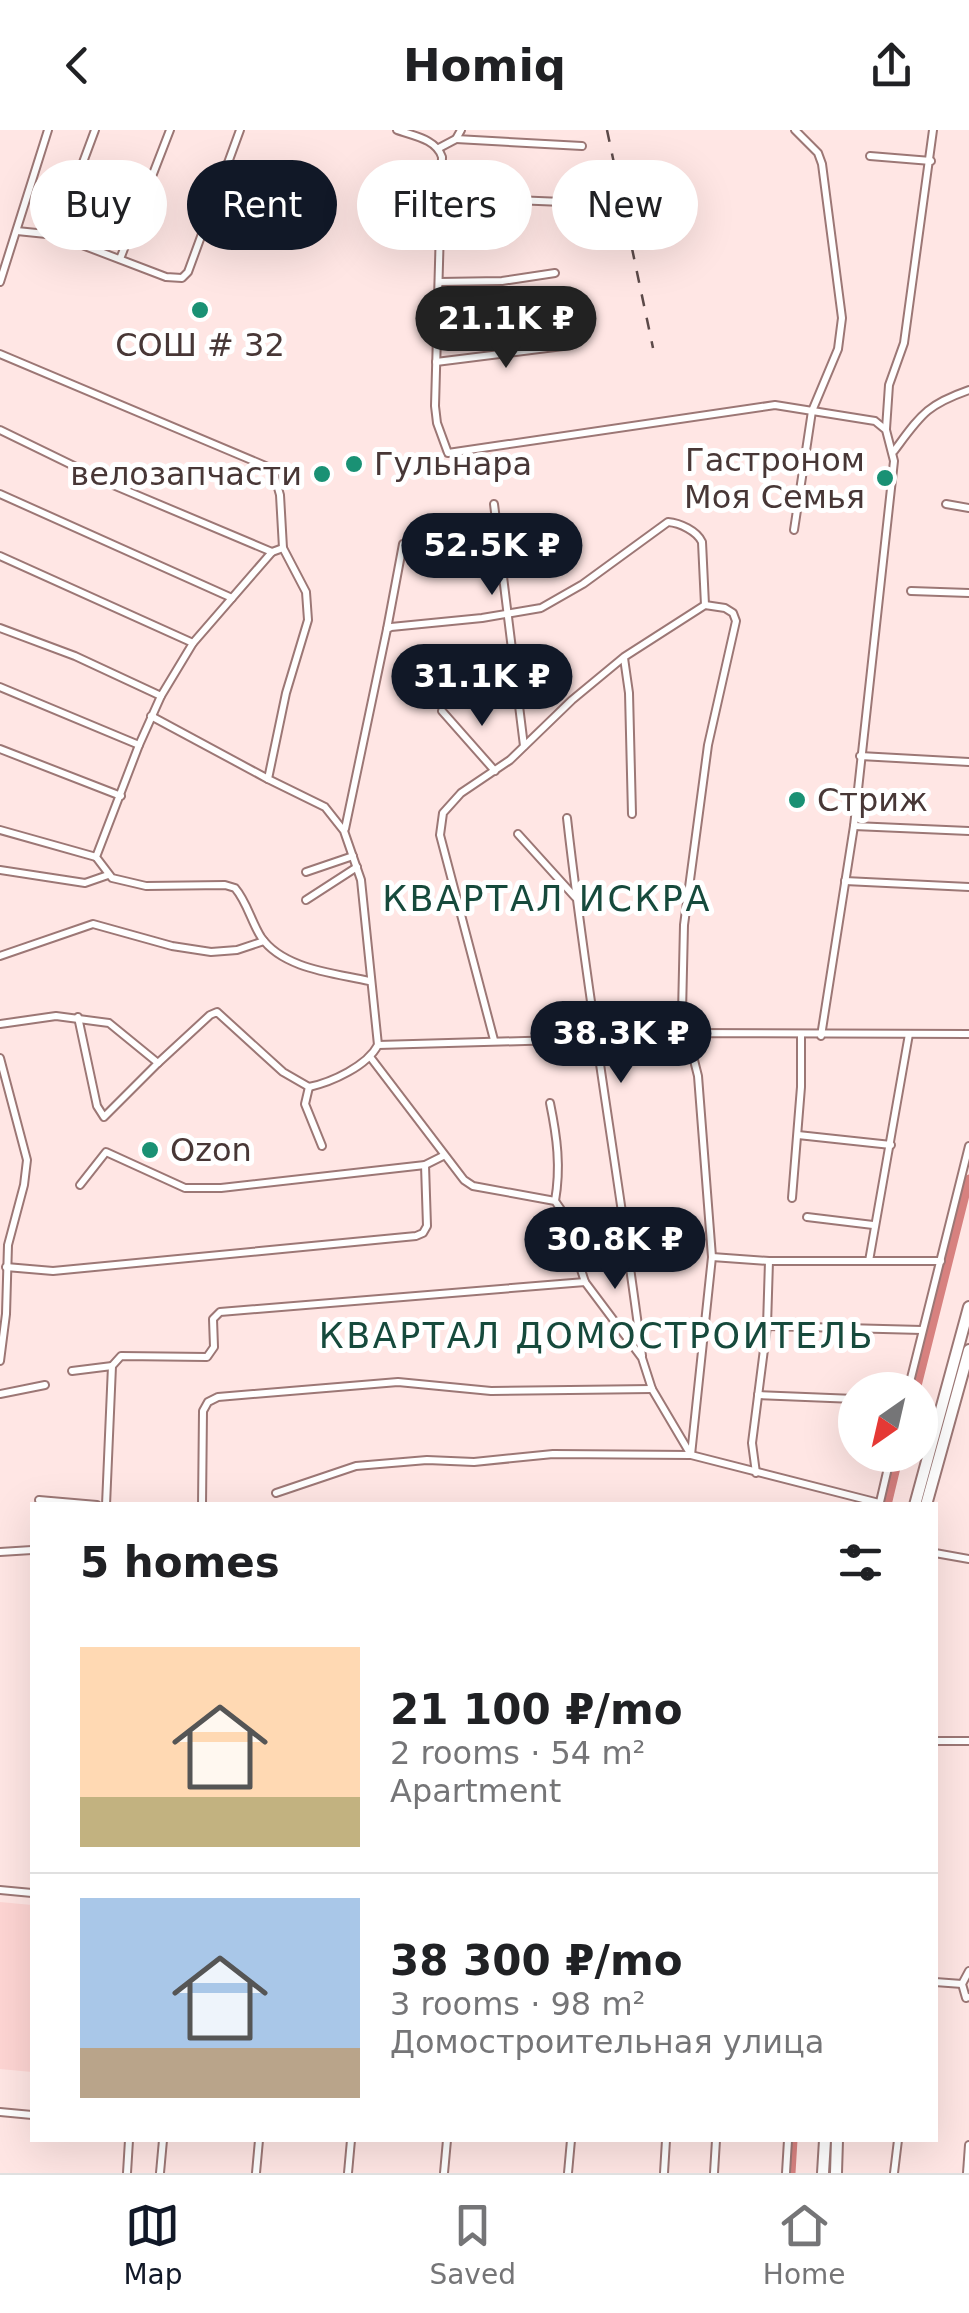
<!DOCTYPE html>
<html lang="en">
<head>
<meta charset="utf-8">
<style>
	:root { --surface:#fff; --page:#f6f6f6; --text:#202124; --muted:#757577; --line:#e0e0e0; --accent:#111827 }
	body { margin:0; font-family:"DejaVu Sans",sans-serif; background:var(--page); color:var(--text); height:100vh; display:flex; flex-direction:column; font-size:38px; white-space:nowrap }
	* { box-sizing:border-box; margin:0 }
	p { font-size:32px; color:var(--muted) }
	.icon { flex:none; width:55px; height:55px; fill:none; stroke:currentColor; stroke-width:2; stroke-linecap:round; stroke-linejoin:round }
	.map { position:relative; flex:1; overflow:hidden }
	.drawer { position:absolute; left:30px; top:1372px; width:908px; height:640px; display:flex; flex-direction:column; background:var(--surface); border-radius:0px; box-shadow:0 10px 40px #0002 }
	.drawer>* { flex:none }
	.top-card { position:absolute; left:30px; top:30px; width:910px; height:90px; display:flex; gap:20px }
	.needle { width:65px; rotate:214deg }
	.controls { position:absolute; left:838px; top:1242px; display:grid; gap:20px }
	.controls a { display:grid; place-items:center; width:100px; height:100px; border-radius:50%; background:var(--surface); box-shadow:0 10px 40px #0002; font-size:50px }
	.price { position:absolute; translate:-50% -85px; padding:0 22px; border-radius:35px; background:var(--accent); color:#fff; font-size:32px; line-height:65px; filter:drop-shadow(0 2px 5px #0008) }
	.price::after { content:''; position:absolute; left:50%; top:60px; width:30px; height:22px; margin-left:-15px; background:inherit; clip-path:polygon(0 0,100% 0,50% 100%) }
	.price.active { background:#222; color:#fff }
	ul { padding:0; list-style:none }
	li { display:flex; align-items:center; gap:30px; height:250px; padding:0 50px }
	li+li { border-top:2px solid var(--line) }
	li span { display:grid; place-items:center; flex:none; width:280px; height:200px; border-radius:0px; color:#555 }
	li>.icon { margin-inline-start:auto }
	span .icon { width:120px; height:120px; fill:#fffc; stroke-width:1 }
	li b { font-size:42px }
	h2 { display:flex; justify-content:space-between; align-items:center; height:120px; padding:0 50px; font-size:42px }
	.chip { padding:0 35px; border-radius:45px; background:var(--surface); box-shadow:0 10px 40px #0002; font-size:35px; line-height:90px }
	.chip.active { background:var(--accent); color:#fff }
	header { display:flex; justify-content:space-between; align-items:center; height:130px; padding:0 50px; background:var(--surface); font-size:45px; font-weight:600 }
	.dock { display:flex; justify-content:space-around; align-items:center; height:140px; border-top:2px solid var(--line); background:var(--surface); font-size:28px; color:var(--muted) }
	.dock a { display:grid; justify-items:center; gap:5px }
	.dock .active { color:var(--accent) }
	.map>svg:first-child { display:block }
</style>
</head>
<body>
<header><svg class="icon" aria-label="back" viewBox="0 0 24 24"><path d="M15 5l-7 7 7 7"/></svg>Homiq<svg class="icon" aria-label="share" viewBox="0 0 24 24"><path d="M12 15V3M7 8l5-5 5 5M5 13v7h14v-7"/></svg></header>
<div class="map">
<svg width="969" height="2043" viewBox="0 0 969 2043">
	<rect width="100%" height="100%" fill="#ffe6e4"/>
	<polygon fill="#fed5d3" points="0,1772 32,1775 32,1942 0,1939"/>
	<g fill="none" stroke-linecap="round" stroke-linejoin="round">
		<g stroke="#d7817f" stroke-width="9">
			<polyline points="916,1260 969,1049"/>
			<polyline points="887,1375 899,1325"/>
			<polyline points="791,2043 793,2010"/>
		</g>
		<g stroke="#9c7775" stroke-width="10">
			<g id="minor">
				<path d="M397,0C414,6 436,9 442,27L435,276L437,293L448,323L775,275L875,291L886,300L894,331L854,696L821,906"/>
				<polyline points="456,9 582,16"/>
				<polyline points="439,18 456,9 461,0"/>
				<polyline points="870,26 931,31"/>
				<polyline points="442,67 563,72"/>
				<polyline points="17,101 56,105 166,147 182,148 188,142 240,0"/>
				<polyline points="56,105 95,0"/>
				<polyline points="120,129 170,0"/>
				<polyline points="0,152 48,0"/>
				<polyline points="439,152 502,151 555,143"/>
				<polyline points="0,224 268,337 274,344 280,365 283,418 306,462 308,490 286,563 268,649 325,677 344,701 361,750 378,915"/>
				<polyline points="436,232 571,215"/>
				<polyline points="886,299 889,255 904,213 933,0"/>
				<polyline points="0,300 113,355 272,422"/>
				<path d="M894,321C921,285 926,275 969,260"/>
				<polyline points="0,364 232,468"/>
				<polyline points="494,374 524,616"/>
				<polyline points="946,374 969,378"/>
				<polyline points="794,400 812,281 838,219 842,188 822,34 818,23 795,0"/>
				<path d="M283,418L272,422L193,513L161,566L139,615L96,727L112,748L146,756L225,755L235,758C247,772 251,791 261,807C283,839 334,843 369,851"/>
				<polyline points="0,426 193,513"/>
				<polyline points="911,461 969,463"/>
				<polyline points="0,498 75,526 161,566"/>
				<polyline points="387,499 403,414"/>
				<polyline points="624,528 629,563 632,684"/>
				<polyline points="0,557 139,615"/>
				<polyline points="442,581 495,641"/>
				<polyline points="151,586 268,649"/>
				<polyline points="0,619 121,666"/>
				<polyline points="860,626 969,632"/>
				<path d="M567,688C587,868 619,1046 642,1226"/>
				<polyline points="854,696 969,701"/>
				<path d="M345,699L387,499L391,497L482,488L541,478L583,454L668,392C680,393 697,401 702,412L705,475"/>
				<polyline points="0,700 96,727"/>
				<polyline points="518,704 575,767"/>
				<polyline points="0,740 85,753 108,745"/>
				<polyline points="306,742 353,726"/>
				<polyline points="845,751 969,757"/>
				<polyline points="306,770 357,737"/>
				<polyline points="0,826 93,794 172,816 211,822 237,820 264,811"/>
				<polyline points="78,887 97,976 104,987 158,933"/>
				<path d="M0,894L56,886L109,893L158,933L210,885L217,882L283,942L309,957C332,952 367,936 378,915L594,909L688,903L969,904"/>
				<polyline points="0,928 27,1030 24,1055 8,1115 6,1184 0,1231"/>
				<polyline points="371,928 464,1050 473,1056 555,1071 562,1081 585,1152 642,1228 652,1259 691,1325 879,1373"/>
				<polyline points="309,957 305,974 322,1016"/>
				<path d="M550,973C557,1007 561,1037 555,1071"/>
				<polyline points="798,1005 891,1015"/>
				<polyline points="80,1055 106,1022 185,1058 221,1058 425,1035 443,1026"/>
				<polyline points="792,1068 801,957 801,906"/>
				<polyline points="807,1087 873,1095"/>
				<polyline points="712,1127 769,1131 941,1131"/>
				<polyline points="869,1131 909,904"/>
				<polyline points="6,1137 53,1141 416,1106 423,1103 427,1096 425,1035"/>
				<polyline points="767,1196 922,1200"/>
				<polyline points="72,1241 112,1236"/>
				<polyline points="908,1260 969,1016"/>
				<polyline points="0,1264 45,1255"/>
				<polyline points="758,1265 855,1269"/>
				<polyline points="756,1343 752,1313 767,1196 769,1131"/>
				<polyline points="276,1363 356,1336 427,1330 474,1332 553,1324 691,1325 712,1127 698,946 682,883 684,795 708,615 736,491 733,483 725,478 705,475 624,527 572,570 510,630 461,663 443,683 440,705 494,910"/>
				<polyline points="39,1370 97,1375"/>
				<polyline points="880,1372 891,1325"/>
				<polyline points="106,1375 112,1236 121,1226 207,1227 214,1217 213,1189 220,1182 585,1152"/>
				<polyline points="202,1375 203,1281 208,1272 218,1267 398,1252 491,1261 652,1259"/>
				<polyline points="0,1422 32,1420"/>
				<polyline points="935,1423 969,1429"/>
				<polyline points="935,1611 969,1611"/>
				<polyline points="0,1760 32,1763"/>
				<polyline points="969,1841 962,1854 966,1868 969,1867"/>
				<polyline points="935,1852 962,1854"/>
				<polyline points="0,1982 32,1985"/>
				<polyline points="127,2043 129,2010"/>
				<polyline points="160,2043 163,2010"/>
				<polyline points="256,2043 259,2010"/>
				<polyline points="348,2043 351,2010"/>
				<polyline points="444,2043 447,2010"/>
				<polyline points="568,2043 571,2010"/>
				<polyline points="664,2043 666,2010"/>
				<polyline points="714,2043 716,2010"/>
				<polyline points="786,2043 788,2010"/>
				<polyline points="894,2043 898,2010"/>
				<polyline points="967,2043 969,2015"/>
			</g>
		</g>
		<g stroke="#9c7775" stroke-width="14">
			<g id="primary">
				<polyline points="915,1375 969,1177"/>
				<polyline points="926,1375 969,1220"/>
				<polyline points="823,2043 825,2010"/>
				<polyline points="836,2043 837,2010"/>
			</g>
		</g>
		<use href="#minor" stroke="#fff" stroke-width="6"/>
		<use href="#primary" stroke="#fff" stroke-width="10"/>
		<polyline stroke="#5c4a49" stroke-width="2.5" stroke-dasharray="12 12" stroke-linecap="butt" points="607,0 653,218"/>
	</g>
	<g fill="#1a9174" stroke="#fff" stroke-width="4">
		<circle cx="200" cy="180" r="10"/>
		<circle cx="354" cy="334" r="10"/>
		<circle cx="322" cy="344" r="10"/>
		<circle cx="885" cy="348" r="10"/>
		<circle cx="797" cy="670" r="10"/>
		<circle cx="150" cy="1020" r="10"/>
	</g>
	<g text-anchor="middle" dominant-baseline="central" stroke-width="10" stroke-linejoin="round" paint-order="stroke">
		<g font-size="32" fill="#483736" stroke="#fff" text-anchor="start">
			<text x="200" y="215" text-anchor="middle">СОШ # 32</text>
			<text x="865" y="330" text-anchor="end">Гастроном<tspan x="865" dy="37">Моя Семья</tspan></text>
			<text x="374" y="334">Гульнара</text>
			<text x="302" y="344" text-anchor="end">велозапчасти</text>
			<text x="817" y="670">Стриж</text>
			<text x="170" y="1020">Ozon</text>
		</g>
		<g font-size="35" letter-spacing="2.5" fill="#164a3c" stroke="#fff">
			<text x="547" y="769">КВАРТАЛ ИСКРА</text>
			<text x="597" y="1206">КВАРТАЛ ДОМОСТРОИТЕЛЬ</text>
		</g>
	</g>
</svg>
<div class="controls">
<a><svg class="needle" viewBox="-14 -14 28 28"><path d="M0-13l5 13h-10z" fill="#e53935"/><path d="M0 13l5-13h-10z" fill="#757577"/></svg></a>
</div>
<b class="price active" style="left:506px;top:241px">21.1K ₽</b>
<b class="price" style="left:492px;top:468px">52.5K ₽</b>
<b class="price" style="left:482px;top:599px">31.1K ₽</b>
<b class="price" style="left:621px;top:956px">38.3K ₽</b>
<b class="price" style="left:615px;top:1162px">30.8K ₽</b>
<div class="top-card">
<a class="chip">Buy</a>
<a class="chip active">Rent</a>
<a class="chip">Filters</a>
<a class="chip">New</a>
</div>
<section class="drawer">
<h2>5 homes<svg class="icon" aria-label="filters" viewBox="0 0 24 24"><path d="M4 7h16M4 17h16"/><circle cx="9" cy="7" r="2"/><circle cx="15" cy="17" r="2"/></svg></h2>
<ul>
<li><span style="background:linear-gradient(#ffd9b3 75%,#c2b280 0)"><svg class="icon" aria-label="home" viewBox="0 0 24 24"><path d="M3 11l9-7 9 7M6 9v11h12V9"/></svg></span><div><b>21 100 ₽/mo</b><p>2 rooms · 54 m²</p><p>Apartment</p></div></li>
<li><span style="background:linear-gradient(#a9c7e8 75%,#b9a48a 0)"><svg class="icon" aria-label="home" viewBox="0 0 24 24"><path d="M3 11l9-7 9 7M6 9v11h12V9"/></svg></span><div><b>38 300 ₽/mo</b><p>3 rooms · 98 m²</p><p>Домостроительная улица</p></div></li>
</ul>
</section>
</div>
<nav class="dock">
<a class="active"><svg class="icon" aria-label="map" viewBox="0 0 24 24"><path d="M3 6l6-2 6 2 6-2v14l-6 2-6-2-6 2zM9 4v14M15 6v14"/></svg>Map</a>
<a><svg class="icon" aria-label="saved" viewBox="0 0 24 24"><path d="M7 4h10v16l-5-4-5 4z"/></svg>Saved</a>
<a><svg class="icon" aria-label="home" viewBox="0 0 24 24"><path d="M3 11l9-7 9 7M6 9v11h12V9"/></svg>Home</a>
</nav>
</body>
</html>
